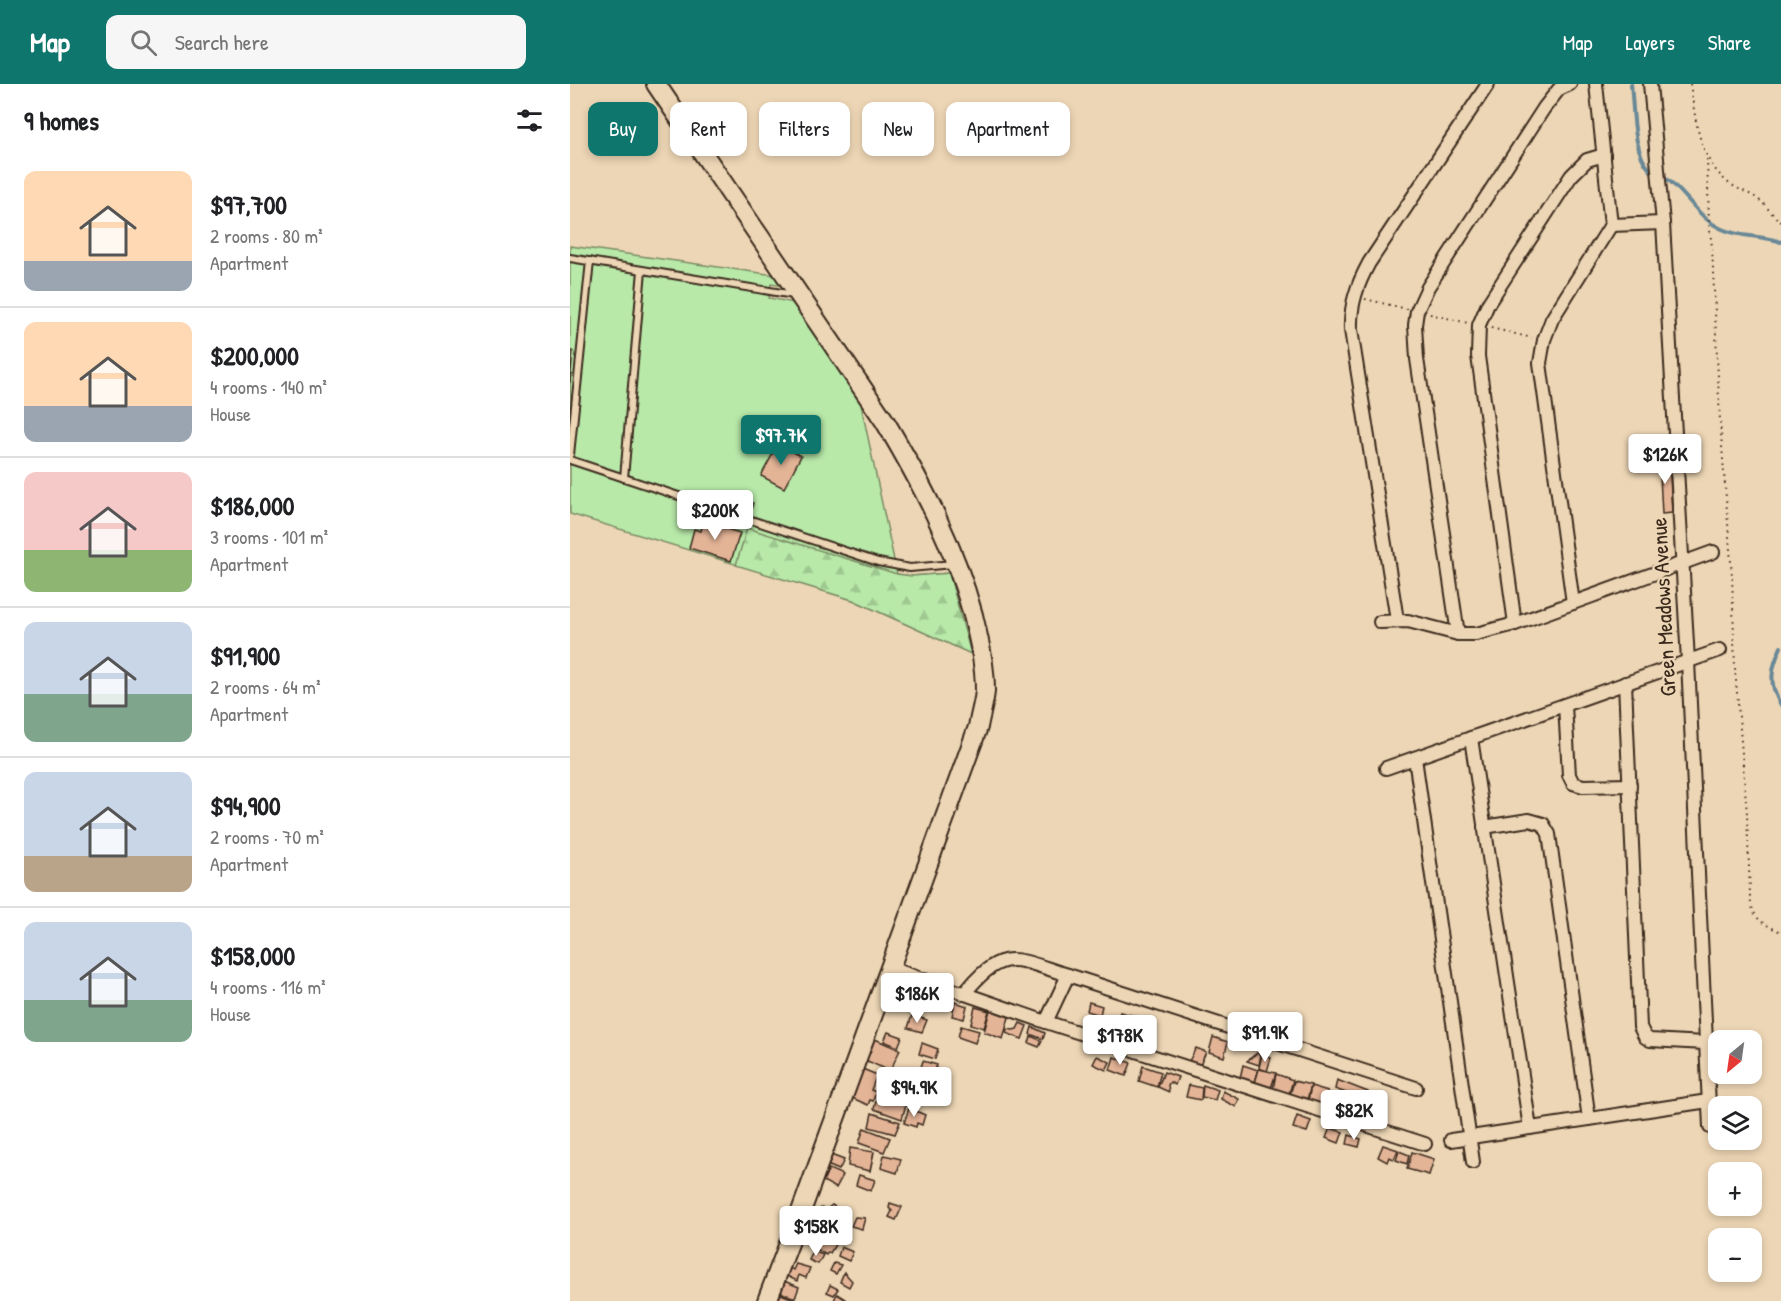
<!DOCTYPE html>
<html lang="en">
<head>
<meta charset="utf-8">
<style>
	:root { --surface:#fff; --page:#f6f6f6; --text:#202124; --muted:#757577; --line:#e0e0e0; --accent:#0f766e }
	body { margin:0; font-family:"Patrick Hand",sans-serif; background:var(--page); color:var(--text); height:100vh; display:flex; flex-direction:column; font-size:22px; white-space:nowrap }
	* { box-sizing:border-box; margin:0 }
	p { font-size:20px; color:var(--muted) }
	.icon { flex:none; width:33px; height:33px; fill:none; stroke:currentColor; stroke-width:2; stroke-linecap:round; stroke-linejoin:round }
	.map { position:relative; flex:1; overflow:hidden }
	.panel { display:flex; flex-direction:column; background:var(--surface); width:570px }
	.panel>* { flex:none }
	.top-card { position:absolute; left:18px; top:18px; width:570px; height:54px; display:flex; gap:12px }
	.needle { width:39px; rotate:209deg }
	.tools { position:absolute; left:1138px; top:946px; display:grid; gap:12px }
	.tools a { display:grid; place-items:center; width:54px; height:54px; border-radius:12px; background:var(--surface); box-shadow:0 3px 9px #0003; font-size:30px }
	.price { position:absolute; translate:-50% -51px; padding:0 14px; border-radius:6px; background:#fff; color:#222; font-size:20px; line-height:39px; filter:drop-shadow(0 2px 3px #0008) }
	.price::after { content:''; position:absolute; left:50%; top:36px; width:18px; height:14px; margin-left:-9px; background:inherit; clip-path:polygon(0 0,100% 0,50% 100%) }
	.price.current { background:var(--accent); color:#fff }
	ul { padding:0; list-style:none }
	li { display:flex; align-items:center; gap:18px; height:150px; padding:0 24px }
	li+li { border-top:2px solid var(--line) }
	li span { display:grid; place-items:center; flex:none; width:168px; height:120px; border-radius:12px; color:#555 }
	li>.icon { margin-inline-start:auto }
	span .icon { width:72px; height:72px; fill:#fffc; stroke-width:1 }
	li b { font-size:26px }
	h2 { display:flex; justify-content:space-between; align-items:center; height:72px; padding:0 24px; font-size:26px }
	.pill { padding:0 21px; border-radius:12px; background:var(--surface); box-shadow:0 3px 9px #0003; font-size:21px; line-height:54px }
	.pill.current { background:var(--accent); color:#fff }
	header { display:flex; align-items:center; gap:36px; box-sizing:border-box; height:84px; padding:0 30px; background:var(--accent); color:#fff }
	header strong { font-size:28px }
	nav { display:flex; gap:33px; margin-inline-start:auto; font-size:21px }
	.search { width:420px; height:54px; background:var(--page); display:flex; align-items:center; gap:15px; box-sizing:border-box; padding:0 21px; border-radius:12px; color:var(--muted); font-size:22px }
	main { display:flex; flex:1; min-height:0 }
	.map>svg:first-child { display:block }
</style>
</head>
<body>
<header>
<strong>Map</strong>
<div class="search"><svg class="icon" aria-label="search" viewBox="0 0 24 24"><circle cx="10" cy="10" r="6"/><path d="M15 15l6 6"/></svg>Search here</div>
<nav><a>Map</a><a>Layers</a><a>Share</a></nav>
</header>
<main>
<section class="panel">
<h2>9 homes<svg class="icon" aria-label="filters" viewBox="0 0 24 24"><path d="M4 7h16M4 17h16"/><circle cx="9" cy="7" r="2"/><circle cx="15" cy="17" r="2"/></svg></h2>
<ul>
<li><span style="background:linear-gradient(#ffd9b3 75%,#9aa5b1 0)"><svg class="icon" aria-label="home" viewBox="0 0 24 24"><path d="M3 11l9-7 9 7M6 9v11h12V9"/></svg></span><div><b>$97,700</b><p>2 rooms · 80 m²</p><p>Apartment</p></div></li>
<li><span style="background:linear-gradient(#ffd9b3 70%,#9aa5b1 0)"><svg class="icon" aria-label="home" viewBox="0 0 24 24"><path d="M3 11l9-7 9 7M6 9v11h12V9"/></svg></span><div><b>$200,000</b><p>4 rooms · 140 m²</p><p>House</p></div></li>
<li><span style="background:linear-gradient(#f6c9c9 65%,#8fb573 0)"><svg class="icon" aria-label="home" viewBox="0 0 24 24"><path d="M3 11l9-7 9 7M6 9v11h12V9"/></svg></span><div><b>$186,000</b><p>3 rooms · 101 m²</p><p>Apartment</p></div></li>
<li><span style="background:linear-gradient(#c9d6e8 60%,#7fa58c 0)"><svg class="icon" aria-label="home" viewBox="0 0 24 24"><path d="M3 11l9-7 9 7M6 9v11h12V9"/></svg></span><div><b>$91,900</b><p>2 rooms · 64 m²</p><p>Apartment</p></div></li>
<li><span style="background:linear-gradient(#c9d6e8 70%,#b9a48a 0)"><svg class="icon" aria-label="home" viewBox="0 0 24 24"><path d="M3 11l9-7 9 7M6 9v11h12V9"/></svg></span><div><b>$94,900</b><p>2 rooms · 70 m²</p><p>Apartment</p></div></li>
<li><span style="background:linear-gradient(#c9d6e8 65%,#7fa58c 0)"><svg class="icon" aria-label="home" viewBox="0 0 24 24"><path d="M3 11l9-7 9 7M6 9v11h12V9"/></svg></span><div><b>$158,000</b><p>4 rooms · 116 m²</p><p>House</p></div></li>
</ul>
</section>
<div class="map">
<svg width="1211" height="1217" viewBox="0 0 1211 1217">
	<defs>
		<pattern id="forest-firs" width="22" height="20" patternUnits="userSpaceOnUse" patternTransform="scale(1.5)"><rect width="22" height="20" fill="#b8e9a9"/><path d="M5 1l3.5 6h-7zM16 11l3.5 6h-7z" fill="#9fc891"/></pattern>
	</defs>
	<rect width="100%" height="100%" fill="#edd6b5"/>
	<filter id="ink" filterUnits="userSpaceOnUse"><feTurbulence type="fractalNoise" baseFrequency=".0167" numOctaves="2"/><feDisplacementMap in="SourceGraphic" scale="12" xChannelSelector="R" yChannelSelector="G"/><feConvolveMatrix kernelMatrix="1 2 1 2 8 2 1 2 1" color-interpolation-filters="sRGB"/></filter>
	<g filter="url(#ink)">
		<polygon fill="#b8e9a9" stroke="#7a8a64" stroke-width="1.5" points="0,162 205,191 213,202 201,200 199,214 224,219 290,316 327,490 342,492 379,489 401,570 283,516 0,430"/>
		<polygon fill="url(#forest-firs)" stroke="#7a8a64" stroke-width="1.5" points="177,444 327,490 342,492 379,489 401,570 283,516 166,481"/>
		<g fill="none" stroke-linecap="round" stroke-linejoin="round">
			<g stroke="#698897" stroke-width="4">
				<path d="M1061,0C1064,25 1062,67 1080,86"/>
				<path d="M1097,95C1117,110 1129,135 1152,145C1171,154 1192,151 1211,158"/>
				<path d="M1211,563C1201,585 1198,600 1211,621"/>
			</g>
		</g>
		<g fill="#e4b497" stroke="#3b2a1e" stroke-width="1.5">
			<polygon points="0,267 3,267 0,299"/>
			<polygon points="208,360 231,372 214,404 191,392"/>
			<polygon points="1089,372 1099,372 1102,429 1092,430"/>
			<polygon points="151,408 166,413 162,425 154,422 155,418 148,416"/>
			<polygon points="167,413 183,419 180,430 163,425"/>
			<polygon points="133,438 170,449 161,477 119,464 124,445 131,447"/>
			<polygon points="385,918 397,922 394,935 382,932"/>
			<polygon points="519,918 532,922 530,931 517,927"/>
			<polygon points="405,923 419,927 414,944 401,940"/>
			<polygon points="420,926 439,933 433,955 414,948"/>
			<polygon points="550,928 569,933 566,943 565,944 547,939"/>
			<polygon points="342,931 357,936 352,948 338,944"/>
			<polygon points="517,933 527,937 524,948 514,944"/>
			<polygon points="532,936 546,941 541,957 527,952"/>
			<polygon points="450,939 457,942 452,955 436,949 437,945 443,946 447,945"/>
			<polygon points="547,941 558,945 556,953 544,949"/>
			<polygon points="391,942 409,947 405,959 388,953"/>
			<polygon points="462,943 475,949 473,955 460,950"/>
			<polygon points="566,943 583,950 581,955 573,952 569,966 560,963"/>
			<polygon points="318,948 332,953 328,963 314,957"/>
			<polygon points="461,952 472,957 469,963 459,959"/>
			<polygon points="573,953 581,956 577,968 570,965"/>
			<polygon points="643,953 658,958 654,973 639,968"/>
			<polygon points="305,955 330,966 320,987 295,976"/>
			<polygon points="352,959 368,965 365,975 349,970"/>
			<polygon points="626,964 636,968 630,981 619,977"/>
			<polygon points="687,969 691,971 689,981 677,977"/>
			<polygon points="692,970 701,974 697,987 689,984"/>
			<polygon points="527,972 540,978 536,986 523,980"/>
			<polygon points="544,973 561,979 556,992 540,986"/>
			<polygon points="353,977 367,981 362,994 349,989"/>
			<polygon points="673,981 688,986 684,998 670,994"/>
			<polygon points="573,982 591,988 587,1003 569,997"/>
			<polygon points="290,984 307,991 301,1006 306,1008 303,1017 300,1016 298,1021 280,1013"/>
			<polygon points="689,985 706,989 701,1004 685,999"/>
			<polygon points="594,988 608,993 605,1001 600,998 598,1001 599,1008 588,1003"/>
			<polygon points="706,990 723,996 719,1010 703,1005"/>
			<polygon points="767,996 798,1008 795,1016 765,1005"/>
			<polygon points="724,997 741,1001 737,1016 720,1011"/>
			<polygon points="619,1001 632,1004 631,1016 616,1013"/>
			<polygon points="633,1001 648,1006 645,1016 632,1013"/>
			<polygon points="741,1002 758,1007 754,1022 738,1017"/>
			<polygon points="653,1007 669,1015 666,1023 651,1015"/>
			<polygon points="308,1009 336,1020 332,1035 304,1025"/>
			<polygon points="777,1011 795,1017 787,1036 772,1030"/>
			<polygon points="339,1024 355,1031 352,1041 347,1039 346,1043 334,1039"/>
			<polygon points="302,1029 330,1038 325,1050 299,1043"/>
			<polygon points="727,1032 741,1037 737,1048 723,1044"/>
			<polygon points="294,1044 320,1054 314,1068 289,1059"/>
			<polygon points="760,1044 773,1048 769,1059 756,1054"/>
			<polygon points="779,1051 791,1055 789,1063 777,1060"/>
			<polygon points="813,1061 828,1066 824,1075 819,1073 817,1078 808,1073"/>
			<polygon points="280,1064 304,1068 300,1087 278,1082"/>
			<polygon points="829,1067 839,1071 837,1080 826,1076"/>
			<polygon points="842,1068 864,1075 859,1091 837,1085"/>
			<polygon points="261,1071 274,1076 269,1086 257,1081"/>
			<polygon points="314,1071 331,1075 327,1089 311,1084"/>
			<polygon points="259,1085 273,1091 266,1104 253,1097"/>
			<polygon points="289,1091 305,1096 301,1107 286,1101"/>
			<polygon points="320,1119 332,1123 326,1136 319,1133 322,1127 319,1124"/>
			<polygon points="262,1121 267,1124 261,1136 248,1131 251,1124 257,1125"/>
			<polygon points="285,1133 295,1134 292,1145 281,1142"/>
			<polygon points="244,1141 269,1154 260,1169 258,1168 256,1171 245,1164 247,1160 232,1151 236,1144 241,1145"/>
			<polygon points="271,1163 283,1168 279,1177 268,1172"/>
			<polygon points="243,1167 253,1171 248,1180 239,1176"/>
			<polygon points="264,1179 271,1181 266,1190 260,1187"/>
			<polygon points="226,1180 240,1184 236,1194 229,1191 227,1197 215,1191 217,1182 223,1186"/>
			<polygon points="274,1188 282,1197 279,1203 270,1198"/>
			<polygon points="214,1197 229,1203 225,1214 210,1208"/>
			<polygon points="260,1201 268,1205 264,1211 257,1208"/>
			<polygon points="211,1210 226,1216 226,1217 208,1216"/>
			<polygon points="267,1210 275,1215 274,1217 264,1216"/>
		</g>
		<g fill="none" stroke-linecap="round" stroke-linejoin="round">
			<g stroke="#3b2a1e" stroke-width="10">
				<g id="lane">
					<polyline points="0,174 224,211"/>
					<polyline points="0,371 20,177"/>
					<polyline points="0,376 308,478 340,484 383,480"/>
					<polyline points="54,394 72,186"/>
				</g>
			</g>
			<g stroke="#3b2a1e" stroke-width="16">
				<g id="street">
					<polyline points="1080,0 1093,139 1118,577 1140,1043"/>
					<polyline points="1041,141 1093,139"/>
					<polyline points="1003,519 970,279 974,256 982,235 1041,141 1026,0"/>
					<path d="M827,536L781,246C780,221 787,201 799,179L918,0"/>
					<polyline points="810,538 838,537 888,550 906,550 945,540 1143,468"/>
					<polyline points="945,540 908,272 909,241 918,220 1001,92 1017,76 1034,71"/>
					<polyline points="888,550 847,275 845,241 847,227 858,203 974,24 989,5 1000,0"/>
					<polyline points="1055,599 1070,943 1075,953 1080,956 1135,959"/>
					<polyline points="995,621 999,691 1003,699 1013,702 1060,701"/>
					<polyline points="901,654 960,1044"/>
					<polyline points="845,674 903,1078"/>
					<polyline points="816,684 1150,566"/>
					<polyline points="914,743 959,736 973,740 979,750 1019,1035"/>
					<polyline points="320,884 476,938 855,1060"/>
					<path d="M394,910C433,861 445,875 498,891L846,1004"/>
					<polyline points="476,938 498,891"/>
					<polyline points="881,1056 1138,1017"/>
				</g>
			</g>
			<g stroke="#3b2a1e" stroke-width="22">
				<path id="secondary" d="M86,0L314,336C351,398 384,461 403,531C409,556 415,581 415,607C414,619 410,631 408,643L229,1133L197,1217"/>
			</g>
			<g stroke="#3b2a1e" stroke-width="2" stroke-dasharray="1.5 4.5" stroke-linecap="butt">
				<path d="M1120,0C1126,36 1128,76 1160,100C1169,106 1180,109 1188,115C1197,122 1203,132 1211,138"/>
				<path d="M1137,75L1139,138L1142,163L1150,337L1162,491L1165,584L1177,730L1180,811C1182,835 1191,839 1211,848"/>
				<polyline points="795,215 837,225"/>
				<polyline points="860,230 898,239"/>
				<polyline points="921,244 962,254"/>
			</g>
			<use href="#lane" stroke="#edd6b5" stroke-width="6"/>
			<use href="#street" stroke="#edd6b5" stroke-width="12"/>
			<use href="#secondary" stroke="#edd6b5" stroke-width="18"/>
		</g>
	</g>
	<g text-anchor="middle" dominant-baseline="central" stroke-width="4.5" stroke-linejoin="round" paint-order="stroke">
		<g font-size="22" fill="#3b2a1e" stroke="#edd6b5">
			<text transform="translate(1093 523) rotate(-93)">Green Meadows Avenue</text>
		</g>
	</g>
</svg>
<div class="tools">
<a><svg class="needle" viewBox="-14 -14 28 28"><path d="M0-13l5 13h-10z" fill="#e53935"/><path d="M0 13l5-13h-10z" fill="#757577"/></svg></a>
<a><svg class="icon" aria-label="layers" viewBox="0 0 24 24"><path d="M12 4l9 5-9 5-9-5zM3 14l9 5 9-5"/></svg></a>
<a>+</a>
<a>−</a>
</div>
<b class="price current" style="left:211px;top:382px">$97.7K</b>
<b class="price" style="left:1095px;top:401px">$126K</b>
<b class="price" style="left:145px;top:457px">$200K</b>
<b class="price" style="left:347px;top:940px">$186K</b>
<b class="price" style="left:695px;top:979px">$91.9K</b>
<b class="price" style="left:550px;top:982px">$178K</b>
<b class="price" style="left:344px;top:1034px">$94.9K</b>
<b class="price" style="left:784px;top:1057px">$82K</b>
<b class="price" style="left:246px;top:1173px">$158K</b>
<div class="top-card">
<a class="pill current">Buy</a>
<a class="pill">Rent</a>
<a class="pill">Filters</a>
<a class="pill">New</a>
<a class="pill">Apartment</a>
</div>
</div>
</main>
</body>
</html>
